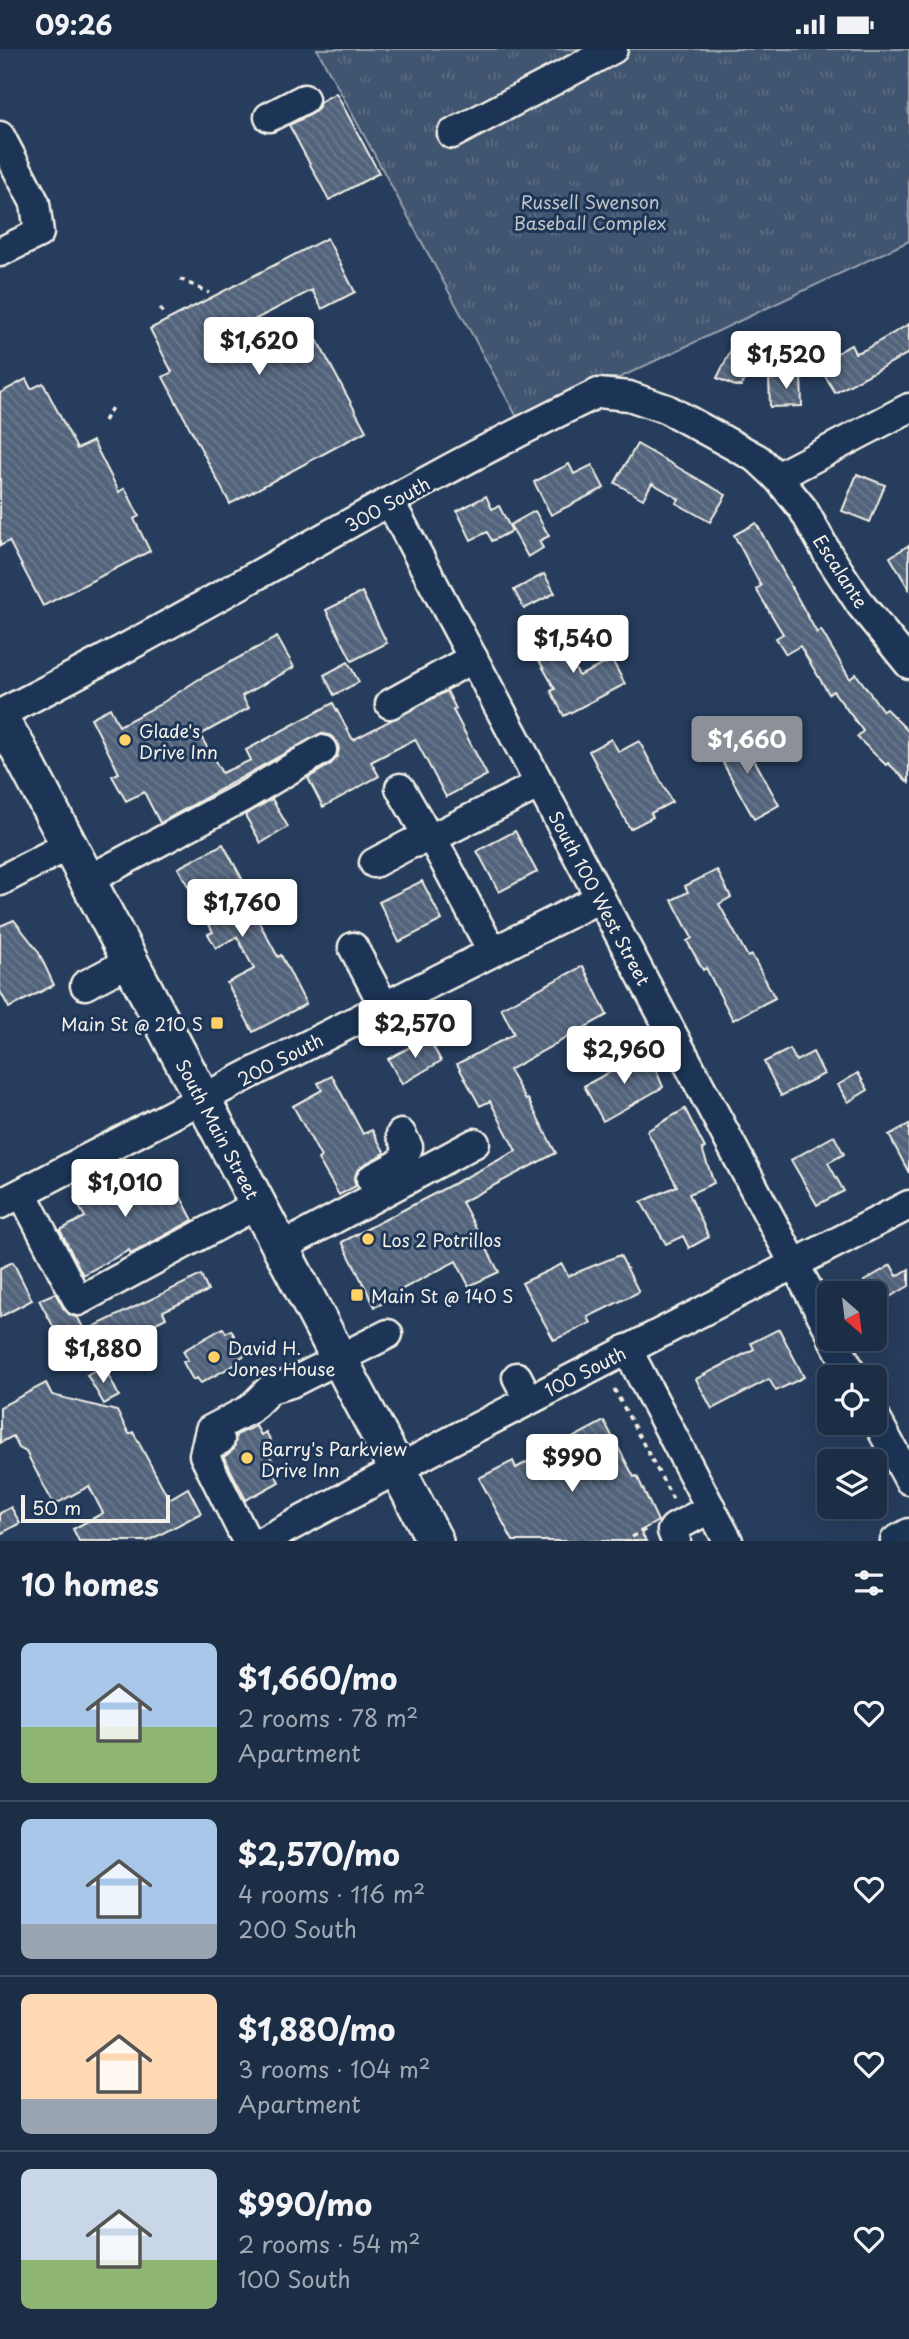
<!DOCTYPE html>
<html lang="en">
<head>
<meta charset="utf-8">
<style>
	:root { --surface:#1c2e46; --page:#293a51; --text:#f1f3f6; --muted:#a0a8b3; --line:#3a4a5f; --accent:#8c9099 }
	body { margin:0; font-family:"Playpen Sans",sans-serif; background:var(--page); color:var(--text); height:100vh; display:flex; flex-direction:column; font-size:26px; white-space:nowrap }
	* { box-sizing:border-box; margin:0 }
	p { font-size:23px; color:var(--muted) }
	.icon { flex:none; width:38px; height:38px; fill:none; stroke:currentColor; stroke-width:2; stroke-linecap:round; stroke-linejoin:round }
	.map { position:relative; height:1492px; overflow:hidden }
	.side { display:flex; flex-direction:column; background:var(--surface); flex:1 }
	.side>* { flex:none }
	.needle { width:46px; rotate:152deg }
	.tools { position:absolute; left:817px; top:1232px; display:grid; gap:14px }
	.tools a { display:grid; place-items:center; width:70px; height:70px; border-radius:10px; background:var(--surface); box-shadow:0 7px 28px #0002,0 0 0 2px var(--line); font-size:35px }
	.scale { position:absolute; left:21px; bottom:18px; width:149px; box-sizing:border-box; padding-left:7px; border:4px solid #f4f1e8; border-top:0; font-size:19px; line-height:24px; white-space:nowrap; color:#f4f1e8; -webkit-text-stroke:5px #1d3557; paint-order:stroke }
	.price { position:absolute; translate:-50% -60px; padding:0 16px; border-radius:7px; background:#fff; color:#222; font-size:23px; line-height:46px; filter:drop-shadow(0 2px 4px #0008) }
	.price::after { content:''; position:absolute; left:50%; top:42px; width:21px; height:16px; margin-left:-10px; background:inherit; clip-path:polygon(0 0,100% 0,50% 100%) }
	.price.on { background:var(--accent); color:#fff }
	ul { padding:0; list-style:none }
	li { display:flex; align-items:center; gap:21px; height:175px; padding:0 21px }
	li+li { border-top:2px solid var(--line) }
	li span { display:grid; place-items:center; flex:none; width:196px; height:140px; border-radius:10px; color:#555 }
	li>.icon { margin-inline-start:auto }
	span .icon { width:84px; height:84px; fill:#fffc; stroke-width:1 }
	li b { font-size:30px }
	h2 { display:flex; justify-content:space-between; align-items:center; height:84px; padding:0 21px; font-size:30px }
	.status { display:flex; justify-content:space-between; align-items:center; height:49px; padding:0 35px; background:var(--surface); direction:ltr }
	.status svg { height:19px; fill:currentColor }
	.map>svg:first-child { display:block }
</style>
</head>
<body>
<div class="status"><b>09:26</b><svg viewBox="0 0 49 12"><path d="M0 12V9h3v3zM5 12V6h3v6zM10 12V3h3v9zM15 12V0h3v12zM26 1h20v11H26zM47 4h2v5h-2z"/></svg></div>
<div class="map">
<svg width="909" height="1492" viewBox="0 0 909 1492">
	<defs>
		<pattern id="park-tufts" width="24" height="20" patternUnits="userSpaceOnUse" patternTransform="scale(1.75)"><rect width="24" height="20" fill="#40546f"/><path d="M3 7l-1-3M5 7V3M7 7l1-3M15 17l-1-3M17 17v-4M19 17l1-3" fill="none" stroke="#5c6d84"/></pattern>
		<pattern id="building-back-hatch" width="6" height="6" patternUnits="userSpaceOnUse" patternTransform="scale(1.75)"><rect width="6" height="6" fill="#52647b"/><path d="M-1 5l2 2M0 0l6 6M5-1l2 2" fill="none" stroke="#6c7b8e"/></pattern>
	</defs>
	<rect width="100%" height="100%" fill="#263d5d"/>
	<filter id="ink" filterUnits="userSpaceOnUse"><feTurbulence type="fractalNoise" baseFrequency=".0143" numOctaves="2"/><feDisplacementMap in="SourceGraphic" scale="14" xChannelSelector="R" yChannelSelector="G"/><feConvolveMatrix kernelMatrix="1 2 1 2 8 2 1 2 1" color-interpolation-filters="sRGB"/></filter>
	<g filter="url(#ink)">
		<polygon fill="url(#park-tufts)" stroke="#9aa2ac" stroke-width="2" points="317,0 909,0 909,192 619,329 603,329 518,370"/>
		<g fill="url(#building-back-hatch)" stroke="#f4f1e8" stroke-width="2">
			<polygon points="336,44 379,124 329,151 289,76 312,65 318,60 320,53"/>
			<polygon points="327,189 355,243 322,260 312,241 254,271 275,310 316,289 366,382 230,455 163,328 172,323 150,280"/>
			<polygon points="909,275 909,304 835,344 818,315 851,296 855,304 864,301"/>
			<polygon points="732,299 755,311 741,337 735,337 717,329"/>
			<polygon points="801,325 802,357 770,358 769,327"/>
			<polygon points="26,330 31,340 43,334 77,400 93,392 119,443 125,439 139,467 134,470 150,502 43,557 9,492 0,497 0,344"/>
			<polygon points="637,395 726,446 710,473 676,454 679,450 652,434 643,450 615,434"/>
			<polygon points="569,415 574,425 592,416 604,439 551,466 534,433"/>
			<polygon points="857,425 885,436 870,473 842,462"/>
			<polygon points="486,447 492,460 499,457 512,482 492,492 487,483 471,491 457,462"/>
			<polygon points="535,462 549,487 539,492 543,499 528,508 510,476"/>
			<polygon points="756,474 817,584 821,581 850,630 856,625 883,662 886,660 909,683 909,734 888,714 886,716 857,688 863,682 833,642 829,645 800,597 786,605 776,589 783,585 756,540 761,537 734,486"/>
			<polygon points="909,496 909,540 890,508"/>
			<polygon points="544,525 555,544 524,560 514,541"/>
			<polygon points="362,543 387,594 352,612 326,561"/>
			<polygon points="552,578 579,627 612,611 625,635 564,667 551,642 555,640 528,592"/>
			<polygon points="277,588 294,618 242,647 249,659 200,686 222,724 251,711 246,701 333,654 353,691 447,642 456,660 453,661 487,726 446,748 415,690 371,713 379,727 323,758 308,729 331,715 337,708 339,700 337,693 331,687 321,684 160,774 144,743 126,752 112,727 119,724 91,669 110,659 119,677 159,656 199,630"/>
			<polygon points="348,613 359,633 334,646 324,626"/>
			<polygon points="739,683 779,756 754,770 723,714 726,712 717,695"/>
			<polygon points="611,690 619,703 639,692 672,753 651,764 653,768 630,780 589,702"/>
			<polygon points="272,750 288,778 261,794 245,766"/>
			<polygon points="515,782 537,823 499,843 477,802"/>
			<polygon points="223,795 246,837 241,840 278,908 281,906 306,955 253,983 227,934 254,920 237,888 216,899 208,885 213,883 178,819"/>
			<polygon points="717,821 731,848 719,855 748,908 752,906 775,949 733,971 706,919 703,921 687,892 692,889 672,851 688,843 685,837"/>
			<polygon points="422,832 442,871 399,893 379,853"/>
			<polygon points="14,871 38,902 54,936 9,959 0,942 0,877"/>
			<polygon points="583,917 607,966 509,1021 526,1051 528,1050 556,1104 462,1153 499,1223 469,1237 456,1212 389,1247 392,1250 375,1258 342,1193 516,1102 490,1052 480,1057 457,1015 514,985 501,959"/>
			<polygon points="428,988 441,1012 402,1035 388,1010"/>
			<polygon points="790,1000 796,1012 813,1003 824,1025 781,1047 764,1013"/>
			<polygon points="648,1002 663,1038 603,1072 584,1037"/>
			<polygon points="858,1024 868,1041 848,1053 838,1036"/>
			<polygon points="332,1027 363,1085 372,1081 385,1104 363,1116 357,1122 354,1130 356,1137 339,1146 318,1110 321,1108 293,1057 322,1041 318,1034"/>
			<polygon points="685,1060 705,1099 702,1100 714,1134 689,1145 709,1188 689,1199 683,1187 666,1195 641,1153 677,1137 647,1082"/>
			<polygon points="909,1075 909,1124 889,1086"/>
			<polygon points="834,1087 844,1105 828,1114 844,1142 817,1156 791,1111"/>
			<polygon points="165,1118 193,1171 131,1205 129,1201 83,1226 60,1181 85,1168 75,1150 108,1133 113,1142 140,1127 142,1130"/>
			<polygon points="620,1206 639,1243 588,1268 591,1274 554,1291 522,1234 562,1215 568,1227"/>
			<polygon points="13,1213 32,1251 0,1268 0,1219"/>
			<polygon points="891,1216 897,1227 909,1220 909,1237 877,1255 875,1244 871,1244 864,1232"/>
			<polygon points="201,1226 208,1242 163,1262 166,1269 116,1294 119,1298 94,1311 84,1288 67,1297 59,1283 57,1284 39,1251 55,1244 64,1260 70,1266 78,1269 85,1282"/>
			<polygon points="223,1279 226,1284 231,1281 245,1306 238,1310 240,1313 201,1334 197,1329 193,1331 183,1313 188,1311 183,1302"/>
			<polygon points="779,1280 804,1328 776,1342 769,1330 712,1360 696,1330 754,1300 751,1294"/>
			<polygon points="104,1317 119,1347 104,1355 87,1326"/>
			<polygon points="46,1334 52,1346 117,1362 129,1385 133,1383 169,1450 188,1439 201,1464 148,1492 79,1492 73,1480 103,1464 89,1437 54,1456 26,1403 19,1399 13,1387 0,1394 0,1358"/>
			<polygon points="604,1372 634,1428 637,1427 658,1472 640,1482 646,1492 513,1492 479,1429 513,1412 516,1419"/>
			<polygon points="256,1377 261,1386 266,1383 276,1401 269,1405 278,1423 275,1424 279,1433 246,1451 224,1408 234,1400 236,1386"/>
			<polygon points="11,1458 20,1474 0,1485 0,1464"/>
		</g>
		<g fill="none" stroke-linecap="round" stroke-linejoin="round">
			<g stroke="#f4f1e8" stroke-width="33">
				<g id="minor">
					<polyline points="269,68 304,50"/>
					<polyline points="452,85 613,0"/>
					<polyline points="0,87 35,154 39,184 0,203"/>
					<polyline points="777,428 909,359"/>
					<polyline points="390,453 830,1282"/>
					<polyline points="390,655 473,609"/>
					<path d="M0,665C202,563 394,442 598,344L629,347L667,360L758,410L777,428L803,460L829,507L861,556L909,615"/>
					<polyline points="400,739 423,779 432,789 492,902"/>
					<polyline points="374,814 410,795 432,789 540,735"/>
					<polyline points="88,831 243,748 322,701"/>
					<polyline points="0,832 69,796"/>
					<polyline points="353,898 384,957"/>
					<polyline points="85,936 129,913"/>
					<polyline points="371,1130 401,1114 408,1098 401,1085"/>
					<polyline points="22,1144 78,1252 258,1155"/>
					<polyline points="0,1155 252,1024 600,849"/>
					<polyline points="282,1198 475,1094"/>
					<polyline points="833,1290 854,1328"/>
					<polyline points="627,1300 728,1492"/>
					<polyline points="517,1328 529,1351"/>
					<polyline points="875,1368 909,1431"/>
					<polyline points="220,1391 206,1398 204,1406 247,1492"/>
					<polyline points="206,1398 210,1381 250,1360 270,1340 291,1334 388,1285"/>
					<polyline points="263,1492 456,1389 909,1156"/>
					<polyline points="676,1492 672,1482 674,1479 711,1459"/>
					<polyline points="895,1492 909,1484"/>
				</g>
			</g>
			<g stroke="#f4f1e8" stroke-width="40">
				<polyline id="major" points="0,669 18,699 435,1492"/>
			</g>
			<g stroke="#f4f1e8" stroke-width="3.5" stroke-dasharray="5 5" stroke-linecap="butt">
				<polyline points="180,230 209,244"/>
				<polyline points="160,259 163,265"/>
				<polyline points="104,372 114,355"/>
				<polyline points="614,1340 674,1452"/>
				<polyline points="632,1488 649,1479"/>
			</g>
			<use href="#minor" stroke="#1d3557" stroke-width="28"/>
			<use href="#major" stroke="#1d3557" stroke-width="35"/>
		</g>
	</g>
	<g fill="#ffd166" stroke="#1d3557" stroke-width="2.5">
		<circle cx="125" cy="691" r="7"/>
		<rect x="210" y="967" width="14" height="14" rx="3.5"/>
		<circle cx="368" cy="1190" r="7"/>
		<rect x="350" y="1239" width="14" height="14" rx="3.5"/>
		<circle cx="214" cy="1308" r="7"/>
		<circle cx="247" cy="1409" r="7"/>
	</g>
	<g text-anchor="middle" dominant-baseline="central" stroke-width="6" stroke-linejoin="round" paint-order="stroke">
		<g font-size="18" fill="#bec2c4" stroke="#1d3557">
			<text x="590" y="152">Russell Swenson<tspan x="590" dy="21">Baseball Complex</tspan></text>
		</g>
		<g font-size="18" fill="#f4f1e8" stroke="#1d3557">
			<text transform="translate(387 455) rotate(-29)">300 South</text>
			<text transform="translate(841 522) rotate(57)">Escalante</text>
			<text transform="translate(600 849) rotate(62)">South 100 West Street</text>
			<text transform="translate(280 1010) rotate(-27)">200 South</text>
			<text transform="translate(218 1080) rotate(62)">South Main Street</text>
			<text transform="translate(585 1322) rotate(-27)">100 South</text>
		</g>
		<g font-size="18" fill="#f4f1e8" stroke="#1d3557" text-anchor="start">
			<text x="139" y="681">Glade's<tspan x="139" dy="21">Drive Inn</tspan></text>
			<text x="203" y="974" text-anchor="end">Main St @ 210 S</text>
			<text x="382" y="1190">Los 2 Potrillos</text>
			<text x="371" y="1246">Main St @ 140 S</text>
			<text x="228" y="1298">David H.<tspan x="228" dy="21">Jones House</tspan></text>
			<text x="261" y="1399">Barry's Parkview<tspan x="261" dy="21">Drive Inn</tspan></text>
		</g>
	</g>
</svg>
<div class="tools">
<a><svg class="needle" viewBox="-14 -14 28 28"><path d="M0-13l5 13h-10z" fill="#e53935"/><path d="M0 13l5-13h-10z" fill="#a0a8b3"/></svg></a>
<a><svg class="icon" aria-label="locate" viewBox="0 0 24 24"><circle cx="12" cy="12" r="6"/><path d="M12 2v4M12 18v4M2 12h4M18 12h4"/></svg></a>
<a><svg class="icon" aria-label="layers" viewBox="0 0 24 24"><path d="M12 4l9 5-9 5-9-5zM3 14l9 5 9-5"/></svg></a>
</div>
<div class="scale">50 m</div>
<b class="price" style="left:259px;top:328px">$1,620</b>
<b class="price" style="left:786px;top:342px">$1,520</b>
<b class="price" style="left:573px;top:626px">$1,540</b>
<b class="price on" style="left:747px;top:727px">$1,660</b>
<b class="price" style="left:242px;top:890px">$1,760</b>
<b class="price" style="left:415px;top:1011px">$2,570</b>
<b class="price" style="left:624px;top:1037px">$2,960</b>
<b class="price" style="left:125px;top:1170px">$1,010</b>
<b class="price" style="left:103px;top:1336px">$1,880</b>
<b class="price" style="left:572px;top:1445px">$990</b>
</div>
<section class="side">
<h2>10 homes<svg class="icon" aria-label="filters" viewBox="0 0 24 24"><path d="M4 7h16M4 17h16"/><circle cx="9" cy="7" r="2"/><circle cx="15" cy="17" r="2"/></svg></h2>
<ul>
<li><span style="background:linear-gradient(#a9c7e8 60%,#8fb573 0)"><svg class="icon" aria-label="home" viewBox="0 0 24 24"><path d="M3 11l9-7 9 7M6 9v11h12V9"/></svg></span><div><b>$1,660/mo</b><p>2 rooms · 78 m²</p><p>Apartment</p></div><svg class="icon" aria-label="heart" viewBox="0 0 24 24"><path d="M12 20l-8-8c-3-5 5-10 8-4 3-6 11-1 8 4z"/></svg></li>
<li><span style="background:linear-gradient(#a9c7e8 75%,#9aa5b1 0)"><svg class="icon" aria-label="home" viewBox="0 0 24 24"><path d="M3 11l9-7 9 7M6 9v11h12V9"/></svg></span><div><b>$2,570/mo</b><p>4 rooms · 116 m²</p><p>200 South</p></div><svg class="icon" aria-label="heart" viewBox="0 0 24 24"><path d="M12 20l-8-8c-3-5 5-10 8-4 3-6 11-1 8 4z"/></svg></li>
<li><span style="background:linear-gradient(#ffd9b3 75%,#9aa5b1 0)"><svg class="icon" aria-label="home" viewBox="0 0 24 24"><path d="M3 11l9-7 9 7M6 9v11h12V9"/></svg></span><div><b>$1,880/mo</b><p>3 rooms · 104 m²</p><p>Apartment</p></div><svg class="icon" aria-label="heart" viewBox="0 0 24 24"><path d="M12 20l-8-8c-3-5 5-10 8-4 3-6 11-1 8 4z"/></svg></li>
<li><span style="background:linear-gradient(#c9d6e8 65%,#8fb573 0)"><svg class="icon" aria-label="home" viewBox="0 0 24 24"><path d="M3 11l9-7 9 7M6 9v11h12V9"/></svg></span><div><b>$990/mo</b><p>2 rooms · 54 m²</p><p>100 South</p></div><svg class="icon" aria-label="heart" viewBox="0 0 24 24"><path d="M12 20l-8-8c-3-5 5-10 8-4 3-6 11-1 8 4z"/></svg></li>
</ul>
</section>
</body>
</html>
